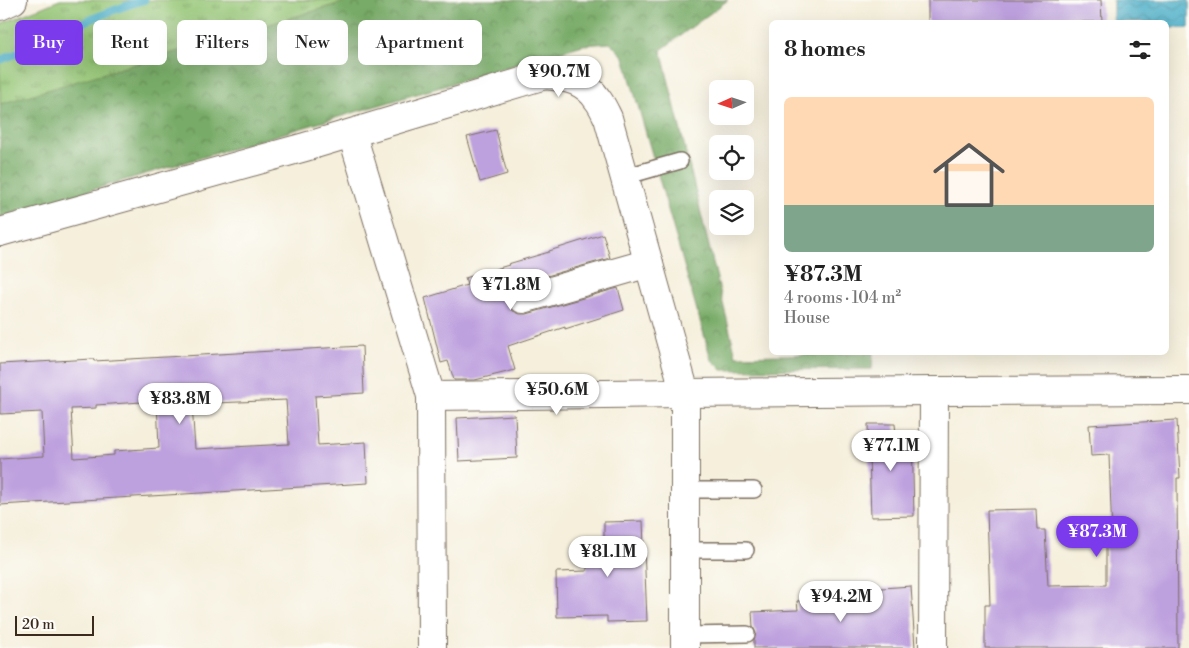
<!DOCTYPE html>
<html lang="en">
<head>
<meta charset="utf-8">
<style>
	:root { --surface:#fff; --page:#f2f2f2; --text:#222; --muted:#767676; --accent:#7c3aed }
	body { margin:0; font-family:"Libre Bodoni",serif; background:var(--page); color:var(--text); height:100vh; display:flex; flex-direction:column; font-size:19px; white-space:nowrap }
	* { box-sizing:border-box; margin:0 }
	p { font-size:16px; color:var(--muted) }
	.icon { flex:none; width:28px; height:28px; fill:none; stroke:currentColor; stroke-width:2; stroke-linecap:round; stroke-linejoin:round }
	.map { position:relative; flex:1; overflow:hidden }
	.sheet { position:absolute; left:769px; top:20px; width:400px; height:335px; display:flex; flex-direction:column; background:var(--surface); border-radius:8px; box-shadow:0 5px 20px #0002 }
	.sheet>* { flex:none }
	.guide { position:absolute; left:15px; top:20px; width:475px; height:45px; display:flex; gap:10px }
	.needle { width:32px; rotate:267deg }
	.buttons { position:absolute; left:709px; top:80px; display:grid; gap:10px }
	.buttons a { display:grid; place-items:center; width:45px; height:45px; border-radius:8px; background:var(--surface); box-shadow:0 5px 20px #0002; font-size:25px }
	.scale { position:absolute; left:15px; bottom:12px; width:79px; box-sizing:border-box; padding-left:5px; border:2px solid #3b2a1e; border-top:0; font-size:14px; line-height:18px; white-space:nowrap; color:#3b2a1e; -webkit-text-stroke:4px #fdfcf7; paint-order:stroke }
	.price { position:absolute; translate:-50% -42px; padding:0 11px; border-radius:18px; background:#fff; color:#222; font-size:16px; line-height:32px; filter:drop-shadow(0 1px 2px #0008) }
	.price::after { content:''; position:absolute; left:50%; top:30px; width:15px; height:11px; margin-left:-8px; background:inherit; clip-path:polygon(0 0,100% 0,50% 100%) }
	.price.on { background:var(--accent); color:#fff }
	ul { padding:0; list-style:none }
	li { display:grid; align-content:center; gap:10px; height:265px; padding:0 15px }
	li span { display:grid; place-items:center; height:155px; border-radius:8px; color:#555 }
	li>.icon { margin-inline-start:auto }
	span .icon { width:90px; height:90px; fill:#fffc; stroke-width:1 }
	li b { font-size:21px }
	h2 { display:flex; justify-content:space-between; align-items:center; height:60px; padding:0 15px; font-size:21px }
	.chip { padding:0 18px; border-radius:8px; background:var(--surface); box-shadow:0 5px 20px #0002; font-size:18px; line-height:45px }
	.chip.on { background:var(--accent); color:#fff }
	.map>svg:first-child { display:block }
</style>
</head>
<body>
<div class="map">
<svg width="1189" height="648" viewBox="0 0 1189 648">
	<defs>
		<pattern id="forest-crowns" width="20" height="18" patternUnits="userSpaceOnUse" patternTransform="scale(1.25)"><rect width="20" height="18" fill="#78ab67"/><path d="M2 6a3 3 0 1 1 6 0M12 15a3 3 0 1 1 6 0" fill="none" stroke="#648b54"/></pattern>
		<pattern id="park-tufts" width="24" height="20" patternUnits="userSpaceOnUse" patternTransform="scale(1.25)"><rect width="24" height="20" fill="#95c676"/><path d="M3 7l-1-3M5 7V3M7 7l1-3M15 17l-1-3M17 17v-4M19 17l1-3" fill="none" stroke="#7ba160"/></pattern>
		<pattern id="water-waves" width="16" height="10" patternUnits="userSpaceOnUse" patternTransform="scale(1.25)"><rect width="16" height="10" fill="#48aec8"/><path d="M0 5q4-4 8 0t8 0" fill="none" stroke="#3d8ea2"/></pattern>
	</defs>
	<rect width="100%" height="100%" fill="#fdfcf7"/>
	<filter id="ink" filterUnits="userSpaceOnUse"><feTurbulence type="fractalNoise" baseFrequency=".02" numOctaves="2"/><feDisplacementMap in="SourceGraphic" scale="10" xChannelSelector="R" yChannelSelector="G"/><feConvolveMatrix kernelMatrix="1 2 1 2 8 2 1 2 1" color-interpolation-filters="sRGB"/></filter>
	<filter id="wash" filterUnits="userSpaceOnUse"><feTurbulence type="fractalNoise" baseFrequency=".0096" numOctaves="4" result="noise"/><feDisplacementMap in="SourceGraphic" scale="20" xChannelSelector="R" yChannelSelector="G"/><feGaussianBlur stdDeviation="1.12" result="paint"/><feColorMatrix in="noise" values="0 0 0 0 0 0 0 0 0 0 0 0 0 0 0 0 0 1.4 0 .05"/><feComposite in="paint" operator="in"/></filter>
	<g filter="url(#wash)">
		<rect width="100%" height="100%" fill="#f5efdc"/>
		<polygon fill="url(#forest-crowns)" stroke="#5a6a42" points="264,0 728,0 661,50 736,356 873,353 872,369 722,370 711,359 624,57 610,43 583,45 0,217 0,74"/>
		<polygon fill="url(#park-tufts)" stroke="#68784a" points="60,0 351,0 0,104 0,24"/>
		<polygon fill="url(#water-waves)" stroke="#426c73" points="1113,0 1189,0 1189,28 1166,28 1166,22 1113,22"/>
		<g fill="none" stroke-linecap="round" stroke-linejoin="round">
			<g stroke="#48aec8" stroke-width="8">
				<path d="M52,34C83,24 112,9 144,0"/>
				<polyline points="0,60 16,54 35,44"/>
			</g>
		</g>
		<g id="blocks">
			<g fill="#bda0de" fill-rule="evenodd">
				<polygon points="928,0 1101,0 1102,22 928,22"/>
				<polygon points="496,130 507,174 480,182 467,137"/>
				<polygon points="603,234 610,258 519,284 511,289 508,296 508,303 513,311 520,314 527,314 618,288 624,310 565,329 565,327 508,346 515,370 475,380 454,380 448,361 441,363 425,298 467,285 465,278 509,265 508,264 549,252 549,251"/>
				<path d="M362,346L364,393L315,396L318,445L366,442L368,483L0,505V459L44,456L42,412L0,414V364L93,359L94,361ZM286,400L289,444L195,449L192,404ZM157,401L159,448L114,451V455L74,458L71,409L96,408V405Z"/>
				<polygon points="515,415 517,458 459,461 457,418"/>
				<polygon points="1177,420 1180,478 1177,478 1178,648 985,648 985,605 990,605 987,510 1036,509 1037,530 1045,530 1048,586 1106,585 1106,537 1112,537 1109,455 1091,456 1089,425"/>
				<polygon points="868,424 895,424 896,435 912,434 914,516 871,517"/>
				<polygon points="643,521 647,621 607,622 607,616 557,617 556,572 587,571 587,542 604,541 604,522"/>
				<polygon points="911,586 915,648 754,648 754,640 756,633 753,627 752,612 798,610 797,601 882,597 882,588"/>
			</g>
		</g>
	</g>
	<g filter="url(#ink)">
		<use href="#blocks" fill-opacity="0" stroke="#7c6f60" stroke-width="1"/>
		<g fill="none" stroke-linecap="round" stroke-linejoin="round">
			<g stroke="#7c6f60" stroke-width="18">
				<g id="lane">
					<polyline points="624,177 680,161"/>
					<polyline points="685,490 754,490"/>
					<polyline points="685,550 746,550"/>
					<polyline points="685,635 747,634"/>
				</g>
			</g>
			<g stroke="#7c6f60" stroke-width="30">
				<g id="street">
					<polyline points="352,134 431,396 432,648"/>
					<polyline points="523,299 649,263"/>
					<polyline points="431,396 685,393"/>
					<polyline points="933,648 934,391"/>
				</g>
			</g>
			<g stroke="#7c6f60" stroke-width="30">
				<g id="secondary">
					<polyline points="0,6 13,0"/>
					<path d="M0,232L305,147L545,75C567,77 585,80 598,100C602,105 605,112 608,118L685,393V648"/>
					<polyline points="685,393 934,391 1189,390"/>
				</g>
			</g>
			<use href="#lane" stroke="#fff" stroke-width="15"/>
			<use href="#street" stroke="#fff" stroke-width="28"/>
			<use href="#secondary" stroke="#fff" stroke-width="28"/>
		</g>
	</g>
</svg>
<div class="buttons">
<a><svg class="needle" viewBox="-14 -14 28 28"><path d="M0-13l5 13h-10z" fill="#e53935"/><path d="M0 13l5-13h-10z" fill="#767676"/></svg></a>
<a><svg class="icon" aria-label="locate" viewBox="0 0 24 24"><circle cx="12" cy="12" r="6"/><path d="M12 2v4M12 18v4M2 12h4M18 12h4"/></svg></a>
<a><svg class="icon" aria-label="layers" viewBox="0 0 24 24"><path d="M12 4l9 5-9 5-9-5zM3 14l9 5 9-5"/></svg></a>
</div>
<div class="scale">20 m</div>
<b class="price" style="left:559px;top:98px">¥90.7M</b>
<b class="price" style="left:511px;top:311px">¥71.8M</b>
<b class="price" style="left:557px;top:416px">¥50.6M</b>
<b class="price" style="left:180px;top:425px">¥83.8M</b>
<b class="price" style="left:891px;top:472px">¥77.1M</b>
<b class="price on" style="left:1097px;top:558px">¥87.3M</b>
<b class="price" style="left:608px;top:578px">¥81.1M</b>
<b class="price" style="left:841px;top:623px">¥94.2M</b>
<div class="guide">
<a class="chip on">Buy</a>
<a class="chip">Rent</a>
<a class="chip">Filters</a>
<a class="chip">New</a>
<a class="chip">Apartment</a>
</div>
<section class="sheet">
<h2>8 homes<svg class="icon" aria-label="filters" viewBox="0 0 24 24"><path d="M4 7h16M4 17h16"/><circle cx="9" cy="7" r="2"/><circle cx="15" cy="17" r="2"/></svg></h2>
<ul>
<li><span style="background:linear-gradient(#ffd9b3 70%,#7fa58c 0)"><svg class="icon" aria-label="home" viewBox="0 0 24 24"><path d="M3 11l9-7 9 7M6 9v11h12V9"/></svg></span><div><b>¥87.3M</b><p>4 rooms · 104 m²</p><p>House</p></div></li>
</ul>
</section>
</div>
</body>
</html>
